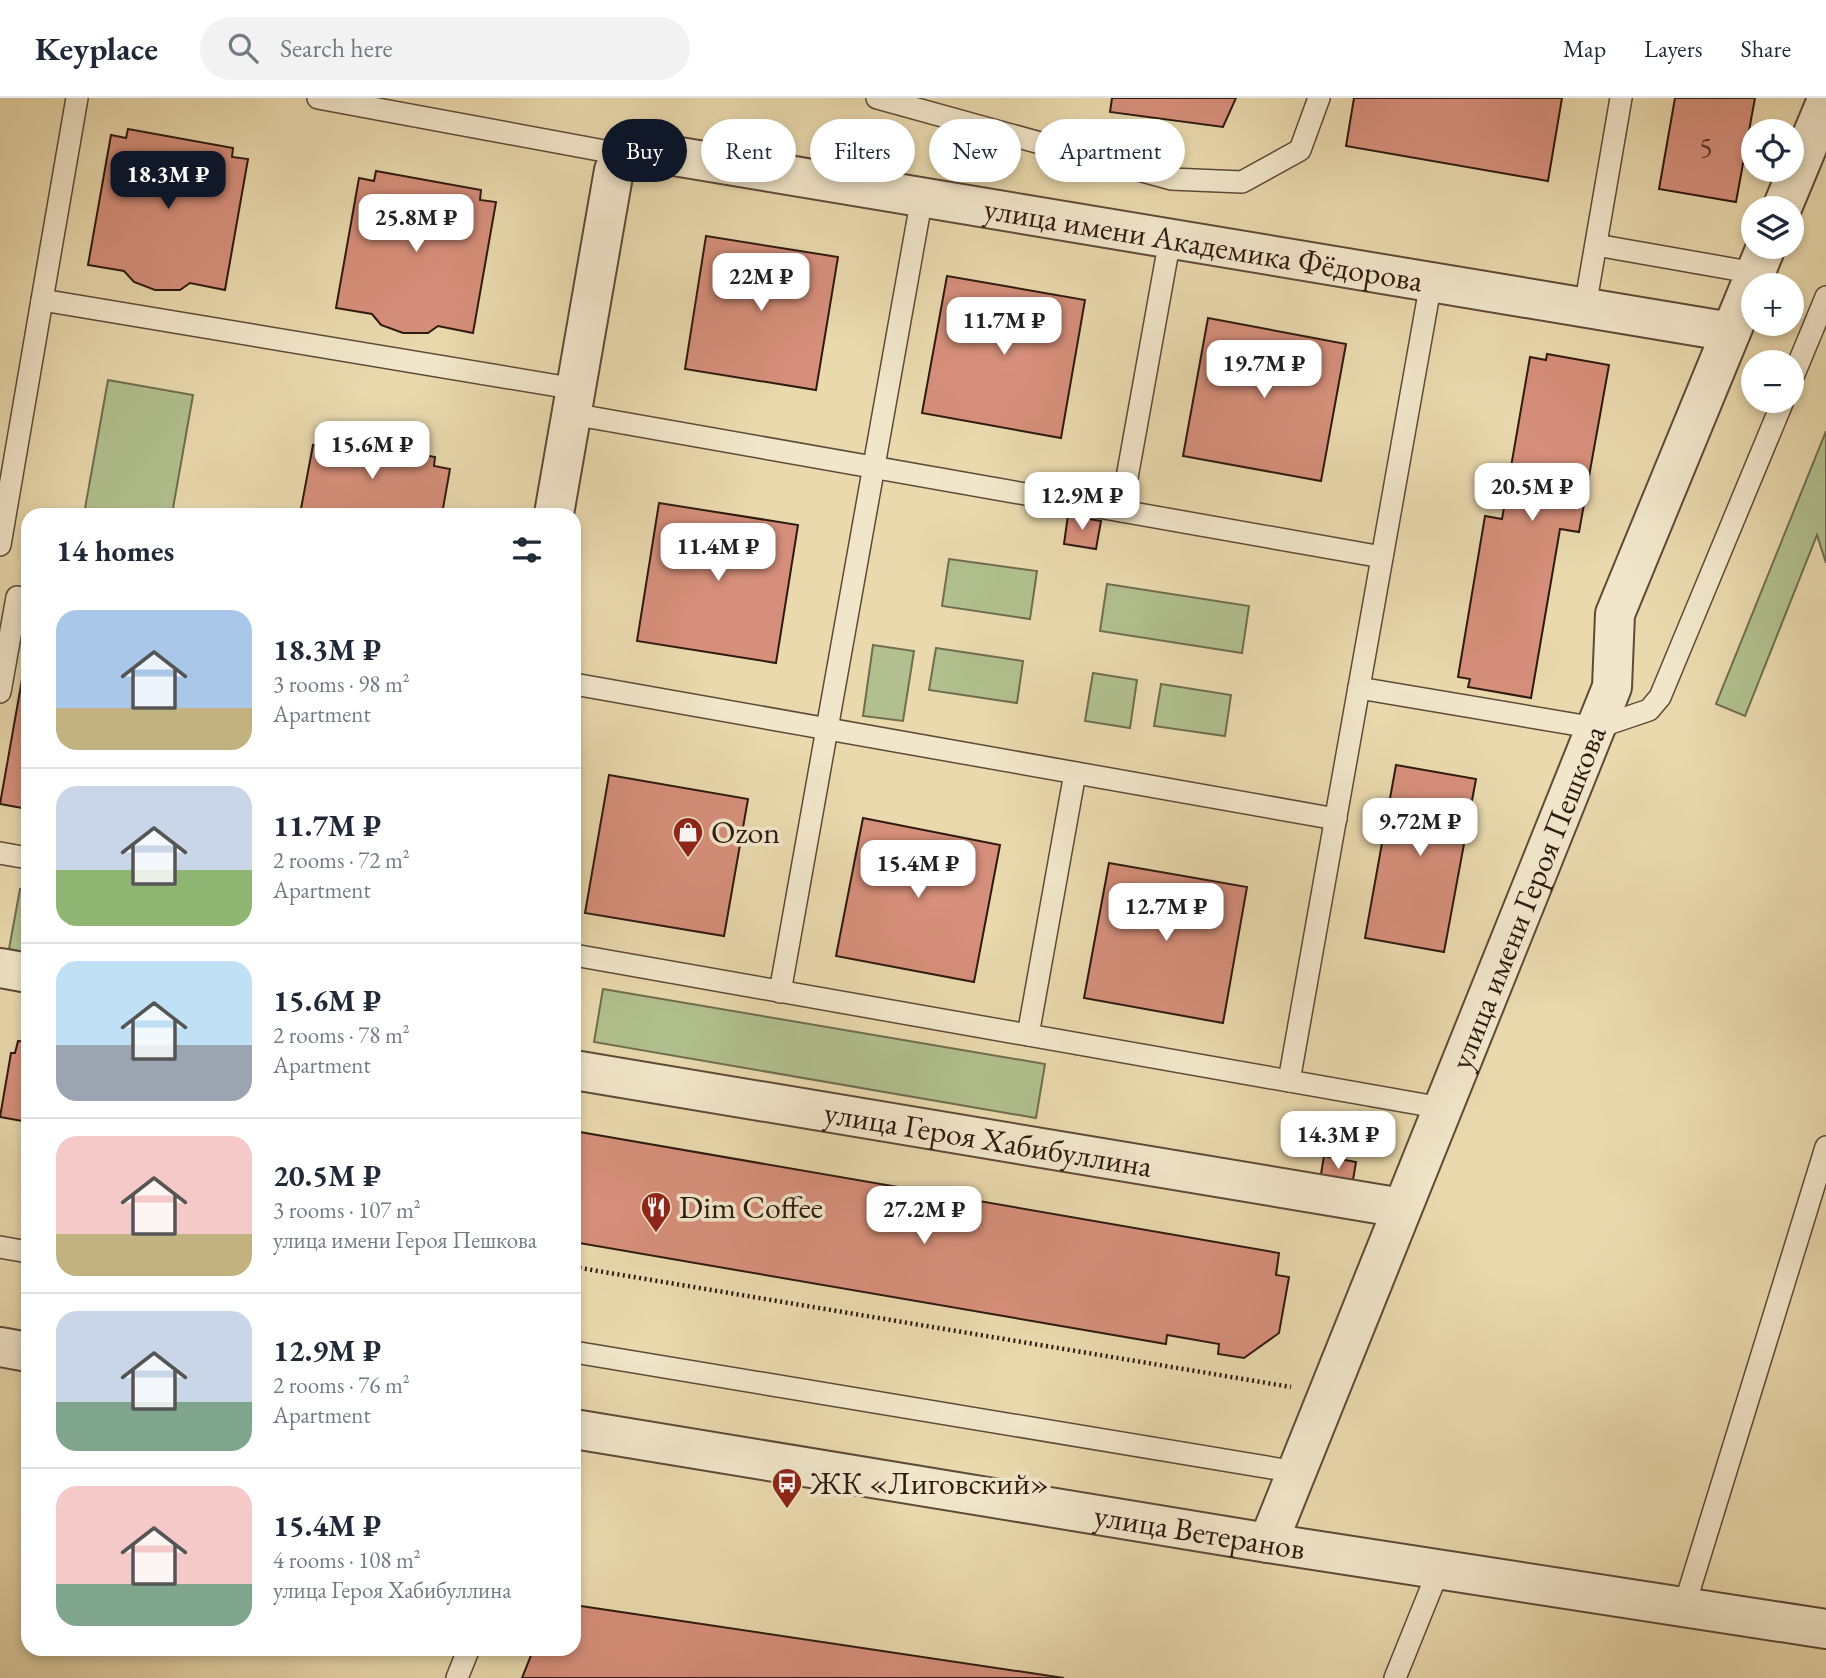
<!DOCTYPE html>
<html lang="en">
<head>
<meta charset="utf-8">
<style>
	:root { --surface:#fff; --page:#f2f2f3; --text:#1f2937; --muted:#747a83; --line:#e0e1e3; --accent:#111827 }
	body { margin:0; font-family:"EB Garamond",serif; background:var(--page); color:var(--text); height:100vh; display:flex; flex-direction:column; font-size:26px; white-space:nowrap }
	* { box-sizing:border-box; margin:0 }
	p { font-size:23px; color:var(--muted) }
	.icon { flex:none; width:38px; height:38px; fill:none; stroke:currentColor; stroke-width:2; stroke-linecap:round; stroke-linejoin:round }
	.map { position:relative; flex:1; overflow:hidden }
	.drawer { position:absolute; left:21px; top:410px; width:560px; height:1148px; display:flex; flex-direction:column; background:var(--surface); border-radius:21px; box-shadow:0 4px 10px #0003 }
	.drawer>* { flex:none }
	.top-card { position:absolute; left:602px; top:21px; width:665px; height:63px; display:flex; gap:14px }
	.controls { position:absolute; left:1741px; top:21px; display:grid; gap:14px }
	.controls a { display:grid; place-items:center; width:63px; height:63px; border-radius:50%; background:var(--surface); box-shadow:0 4px 10px #0003; font-size:35px }
	.price { position:absolute; translate:-50% -60px; padding:0 16px; border-radius:14px; background:#fff; color:#222; font-size:23px; line-height:46px; filter:drop-shadow(0 2px 4px #0008) }
	.price::after { content:''; position:absolute; left:50%; top:42px; width:21px; height:16px; margin-left:-10px; background:inherit; clip-path:polygon(0 0,100% 0,50% 100%) }
	.price.on { background:var(--accent); color:#fff }
	ul { padding:0; list-style:none }
	li { display:flex; align-items:center; gap:21px; height:175px; padding:0 35px }
	li+li { border-top:2px solid var(--line) }
	li span { display:grid; place-items:center; flex:none; width:196px; height:140px; border-radius:21px; color:#555 }
	li>.icon { margin-inline-start:auto }
	span .icon { width:84px; height:84px; fill:#fffc; stroke-width:1 }
	li b { font-size:30px }
	h2 { display:flex; justify-content:space-between; align-items:center; height:84px; padding:0 35px; font-size:30px }
	.tag { padding:0 24px; border-radius:32px; background:var(--surface); box-shadow:0 4px 10px #0003; font-size:24px; line-height:63px }
	.tag.on { background:var(--accent); color:#fff }
	header { display:flex; align-items:center; gap:42px; box-sizing:border-box; height:98px; padding:0 35px; background:var(--surface); border-bottom:2px solid var(--line) }
	header strong { font-size:33px }
	nav { display:flex; gap:38px; margin-inline-start:auto; font-size:24px }
	.search { width:490px; height:63px; background:var(--page); display:flex; align-items:center; gap:18px; box-sizing:border-box; padding:0 24px; border-radius:38px; color:var(--muted); font-size:26px }
	.map>svg:first-child { display:block }
</style>
</head>
<body>
<header>
<strong>Keyplace</strong>
<div class="search"><svg class="icon" aria-label="search" viewBox="0 0 24 24"><circle cx="10" cy="10" r="6"/><path d="M15 15l6 6"/></svg>Search here</div>
<nav><a>Map</a><a>Layers</a><a>Share</a></nav>
</header>
<div class="map">
<svg width="1826" height="1580" viewBox="0 0 1826 1580">
	<rect width="100%" height="100%" fill="#e9d9ad"/>
	<filter id="stains"><feTurbulence type="fractalNoise" baseFrequency=".00286" numOctaves="4"/><feColorMatrix values="0 0 0 0 .2 0 0 0 0 .09 0 0 0 0 .02 0 0 0 .5 -.17"/></filter>
	<radialGradient id="worn" r=".72"><stop offset=".6" stop-color="#630" stop-opacity="0"/><stop offset="1" stop-color="#630" stop-opacity=".3"/></radialGradient>
	<g fill="#b1c08e" stroke="#706d50" stroke-width="2">
		<polygon points="108,282 193,297 172,416 84,416"/>
		<polygon points="1826,333 1826,465 1817,437 1745,618 1716,606"/>
		<polygon points="949,461 1037,473 1030,521 942,508"/>
		<polygon points="1107,486 1249,508 1242,555 1100,533"/>
		<polygon points="873,547 914,553 903,623 863,618"/>
		<polygon points="936,550 1023,563 1017,605 929,592"/>
		<polygon points="1093,575 1137,582 1130,630 1085,623"/>
		<polygon points="1161,586 1231,597 1225,638 1154,628"/>
		<polygon points="20,791 28,792 28,855 9,851"/>
		<polygon points="603,891 1045,966 1036,1020 594,944"/>
	</g>
	<g fill="#d68f7b" stroke="#2f1a11" stroke-width="2">
		<polygon points="1112,0 1236,0 1223,29 1110,14"/>
		<polygon points="1354,0 1562,0 1548,83 1346,48"/>
		<polygon points="1675,0 1755,0 1736,104 1659,91"/>
		<polygon points="128,31 233,50 232,59 248,61 225,192 190,185 180,192 155,192 134,184 124,173 88,167 111,37 126,40"/>
		<polygon points="376,73 481,92 480,102 496,104 473,235 438,228 428,235 403,235 381,227 372,216 336,210 359,80 374,83"/>
		<polygon points="706,138 838,159 816,292 685,271"/>
		<polygon points="947,178 1085,202 1061,340 922,315"/>
		<polygon points="1208,220 1346,246 1321,383 1183,358"/>
		<polygon points="1547,256 1609,267 1579,434 1560,431 1531,600 1468,589 1470,581 1458,579 1485,418 1502,421 1530,259 1546,262"/>
		<polygon points="330,340 435,359 434,368 450,371 442,416 300,416 313,347 328,350"/>
		<polygon points="659,405 798,427 776,565 637,543"/>
		<polygon points="1068,417 1101,423 1096,451 1064,446"/>
		<polygon points="23,576 28,577 28,711 0,706"/>
		<polygon points="1396,667 1476,681 1444,854 1365,840"/>
		<polygon points="609,677 748,701 724,838 585,815"/>
		<polygon points="863,720 1000,747 974,884 836,858"/>
		<polygon points="1109,765 1247,789 1223,925 1084,900"/>
		<polygon points="18,943 28,944 28,1024 0,1019 11,955 15,955"/>
		<polygon points="574,1033 1279,1155 1276,1177 1289,1179 1279,1235 1244,1260 1218,1256 1219,1246 1167,1237 1166,1246 579,1145 580,1136 574,1135"/>
		<polygon points="1324,1058 1356,1064 1352,1088 1320,1082"/>
		<polygon points="574,1507 1064,1580 522,1580 534,1550 574,1550"/>
	</g>
	<g fill="none" stroke-linecap="round" stroke-linejoin="round">
		<g stroke="#5e4a38" stroke-width="24">
			<g id="service">
				<polyline points="318,0 626,57"/>
				<polyline points="877,0 1171,81 1242,84 1300,52 1319,0"/>
				<polyline points="1596,147 1755,175"/>
				<polyline points="42,202 77,0"/>
				<polyline points="1585,209 1621,0"/>
				<polyline points="1792,281 1826,199"/>
				<polyline points="572,316 1382,459"/>
				<polyline points="1121,413 1170,141"/>
				<polyline points="0,447 42,202 576,291"/>
				<polyline points="574,586 1336,721"/>
				<polyline points="1359,590 1596,630 1649,612 1660,599 1783,303"/>
				<polyline points="0,594 17,499 28,501"/>
				<polyline points="0,755 28,760"/>
				<polyline points="574,857 1442,1010"/>
				<polyline points="780,894 922,99"/>
				<polyline points="1028,937 1075,675"/>
				<polyline points="1289,983 1431,184"/>
				<polyline points="0,1149 28,1154"/>
				<polyline points="574,1254 1296,1374"/>
				<polyline points="1684,1509 1826,1049"/>
				<polyline points="457,1580 469,1550"/>
				<polyline points="1395,1580 1439,1471"/>
			</g>
		</g>
		<g stroke="#5e4a38" stroke-width="42">
			<g id="minor">
				<polyline points="1782,110 1826,4"/>
				<path id="s1" d="M554,416L614,72L626,57L644,53L1731,234"/>
				<polyline points="0,870 28,875"/>
				<path id="s2" d="M574,972L1402,1110"/>
				<path id="s3" d="M1268,1445L1612,589L1615,516L1766,149"/>
			</g>
		</g>
		<g stroke="#5e4a38" stroke-width="42">
			<g id="tertiary">
				<polyline points="0,1249 28,1254"/>
				<path id="s4" d="M574,1331L1268,1445L1826,1531"/>
			</g>
		</g>
		<polyline stroke="#2f1a11" stroke-width="4.5" stroke-dasharray="2 3.5" stroke-linecap="butt" points="574,1169 1291,1289"/>
		<use href="#service" stroke="#f1e6ca" stroke-width="21"/>
		<use href="#minor" stroke="#f1e6ca" stroke-width="38"/>
		<use href="#tertiary" stroke="#f1e6ca" stroke-width="38"/>
	</g>
	<defs>
		<g id="shop-pin" transform="scale(1.575)"><path d="M0 17L-7.5 6A9.5 9.5 0 1 1 7.5 6Z" fill="#8f2418" stroke="#f1e6ca"/><path d="M-5-2.5h2.3a2.7 3.5 0 0 1 5.4 0H5L5.5 6h-11ZM-1.5-2.5h3a1.5 2.3 0 0 0-3 0Z" fill="#fff"/></g>
		<g id="restaurant-pin" transform="scale(1.575)"><path d="M0 17L-7.5 6A9.5 9.5 0 1 1 7.5 6Z" fill="#8f2418" stroke="#f1e6ca"/><path d="M-5-6h1v4h1v-4h1v4h1v-4h1v5L-1.5 .5V6h-2V.5L-5-1ZM5-6V6H3V1.5H1.5Q1.5-4 5-6Z" fill="#fff"/></g>
		<g id="bus-pin" transform="scale(1.575)"><path d="M0 17L-7.5 6A9.5 9.5 0 1 1 7.5 6Z" fill="#8f2418" stroke="#f1e6ca"/><path d="M-5-6H5V4H4V6H2V4H-2V6H-4V4H-5ZM-3.5-4V0h7V-4ZM-3.5 1.2v1.5H-2V1.2ZM2 1.2v1.5H3.5V1.2Z" fill="#fff"/></g>
	</defs>
	<g fill-rule="evenodd">
		<use href="#shop-pin" x="688" y="734"/>
		<use href="#restaurant-pin" x="656" y="1109"/>
		<use href="#bus-pin" x="787" y="1385"/>
	</g>
	<g text-anchor="middle" dominant-baseline="central" stroke-width="7" stroke-linejoin="round" paint-order="stroke">
		<g font-size="28" fill="#59372c">
			<text x="1706" y="49">5</text>
		</g>
		<g font-size="32" fill="#2f1a11" stroke="#f1e6ca">
			<text stroke="none"><textPath href="#s1" startOffset="954">улица имени Академика Фёдорова</textPath></text>
			<text stroke="none"><textPath href="#s3" startOffset="696">улица имени Героя Пешкова</textPath></text>
			<text stroke="none"><textPath href="#s2" startOffset="420">улица Героя Хабибуллина</textPath></text>
			<text stroke="none"><textPath href="#s4" startOffset="634">улица Ветеранов</textPath></text>
		</g>
		<g font-size="32" fill="#2f1a11" stroke="#f1e6ca" text-anchor="start">
			<text x="711" y="734">Ozon</text>
			<text x="679" y="1109">Dim Coffee</text>
			<text x="810" y="1385">ЖК «Лиговский»</text>
		</g>
	</g>
	<rect width="100%" height="100%" filter="url(#stains)"/>
	<rect width="100%" height="100%" fill="url(#worn)"/>
</svg>
<div class="controls">
<a><svg class="icon" aria-label="locate" viewBox="0 0 24 24"><circle cx="12" cy="12" r="6"/><path d="M12 2v4M12 18v4M2 12h4M18 12h4"/></svg></a>
<a><svg class="icon" aria-label="layers" viewBox="0 0 24 24"><path d="M12 4l9 5-9 5-9-5zM3 14l9 5 9-5"/></svg></a>
<a>+</a>
<a>−</a>
</div>
<b class="price on" style="left:168px;top:113px">18.3M ₽</b>
<b class="price" style="left:416px;top:156px">25.8M ₽</b>
<b class="price" style="left:761px;top:215px">22M ₽</b>
<b class="price" style="left:1004px;top:259px">11.7M ₽</b>
<b class="price" style="left:1264px;top:302px">19.7M ₽</b>
<b class="price" style="left:372px;top:383px">15.6M ₽</b>
<b class="price" style="left:1532px;top:425px">20.5M ₽</b>
<b class="price" style="left:1082px;top:434px">12.9M ₽</b>
<b class="price" style="left:718px;top:485px">11.4M ₽</b>
<b class="price" style="left:1420px;top:760px">9.72M ₽</b>
<b class="price" style="left:918px;top:802px">15.4M ₽</b>
<b class="price" style="left:1166px;top:845px">12.7M ₽</b>
<b class="price" style="left:1338px;top:1073px">14.3M ₽</b>
<b class="price" style="left:924px;top:1148px">27.2M ₽</b>
<div class="top-card">
<a class="tag on">Buy</a>
<a class="tag">Rent</a>
<a class="tag">Filters</a>
<a class="tag">New</a>
<a class="tag">Apartment</a>
</div>
<section class="drawer">
<h2>14 homes<svg class="icon" aria-label="filters" viewBox="0 0 24 24"><path d="M4 7h16M4 17h16"/><circle cx="9" cy="7" r="2"/><circle cx="15" cy="17" r="2"/></svg></h2>
<ul>
<li><span style="background:linear-gradient(#a9c7e8 70%,#c2b280 0)"><svg class="icon" aria-label="home" viewBox="0 0 24 24"><path d="M3 11l9-7 9 7M6 9v11h12V9"/></svg></span><div><b>18.3M ₽</b><p>3 rooms · 98 m²</p><p>Apartment</p></div></li>
<li><span style="background:linear-gradient(#c9d6e8 60%,#8fb573 0)"><svg class="icon" aria-label="home" viewBox="0 0 24 24"><path d="M3 11l9-7 9 7M6 9v11h12V9"/></svg></span><div><b>11.7M ₽</b><p>2 rooms · 72 m²</p><p>Apartment</p></div></li>
<li><span style="background:linear-gradient(#bfe0f5 60%,#9aa5b1 0)"><svg class="icon" aria-label="home" viewBox="0 0 24 24"><path d="M3 11l9-7 9 7M6 9v11h12V9"/></svg></span><div><b>15.6M ₽</b><p>2 rooms · 78 m²</p><p>Apartment</p></div></li>
<li><span style="background:linear-gradient(#f6c9c9 70%,#c2b280 0)"><svg class="icon" aria-label="home" viewBox="0 0 24 24"><path d="M3 11l9-7 9 7M6 9v11h12V9"/></svg></span><div><b>20.5M ₽</b><p>3 rooms · 107 m²</p><p>улица имени Героя Пешкова</p></div></li>
<li><span style="background:linear-gradient(#c9d6e8 65%,#7fa58c 0)"><svg class="icon" aria-label="home" viewBox="0 0 24 24"><path d="M3 11l9-7 9 7M6 9v11h12V9"/></svg></span><div><b>12.9M ₽</b><p>2 rooms · 76 m²</p><p>Apartment</p></div></li>
<li><span style="background:linear-gradient(#f6c9c9 70%,#7fa58c 0)"><svg class="icon" aria-label="home" viewBox="0 0 24 24"><path d="M3 11l9-7 9 7M6 9v11h12V9"/></svg></span><div><b>15.4M ₽</b><p>4 rooms · 108 m²</p><p>улица Героя Хабибуллина</p></div></li>
</ul>
</section>
</div>
</body>
</html>
